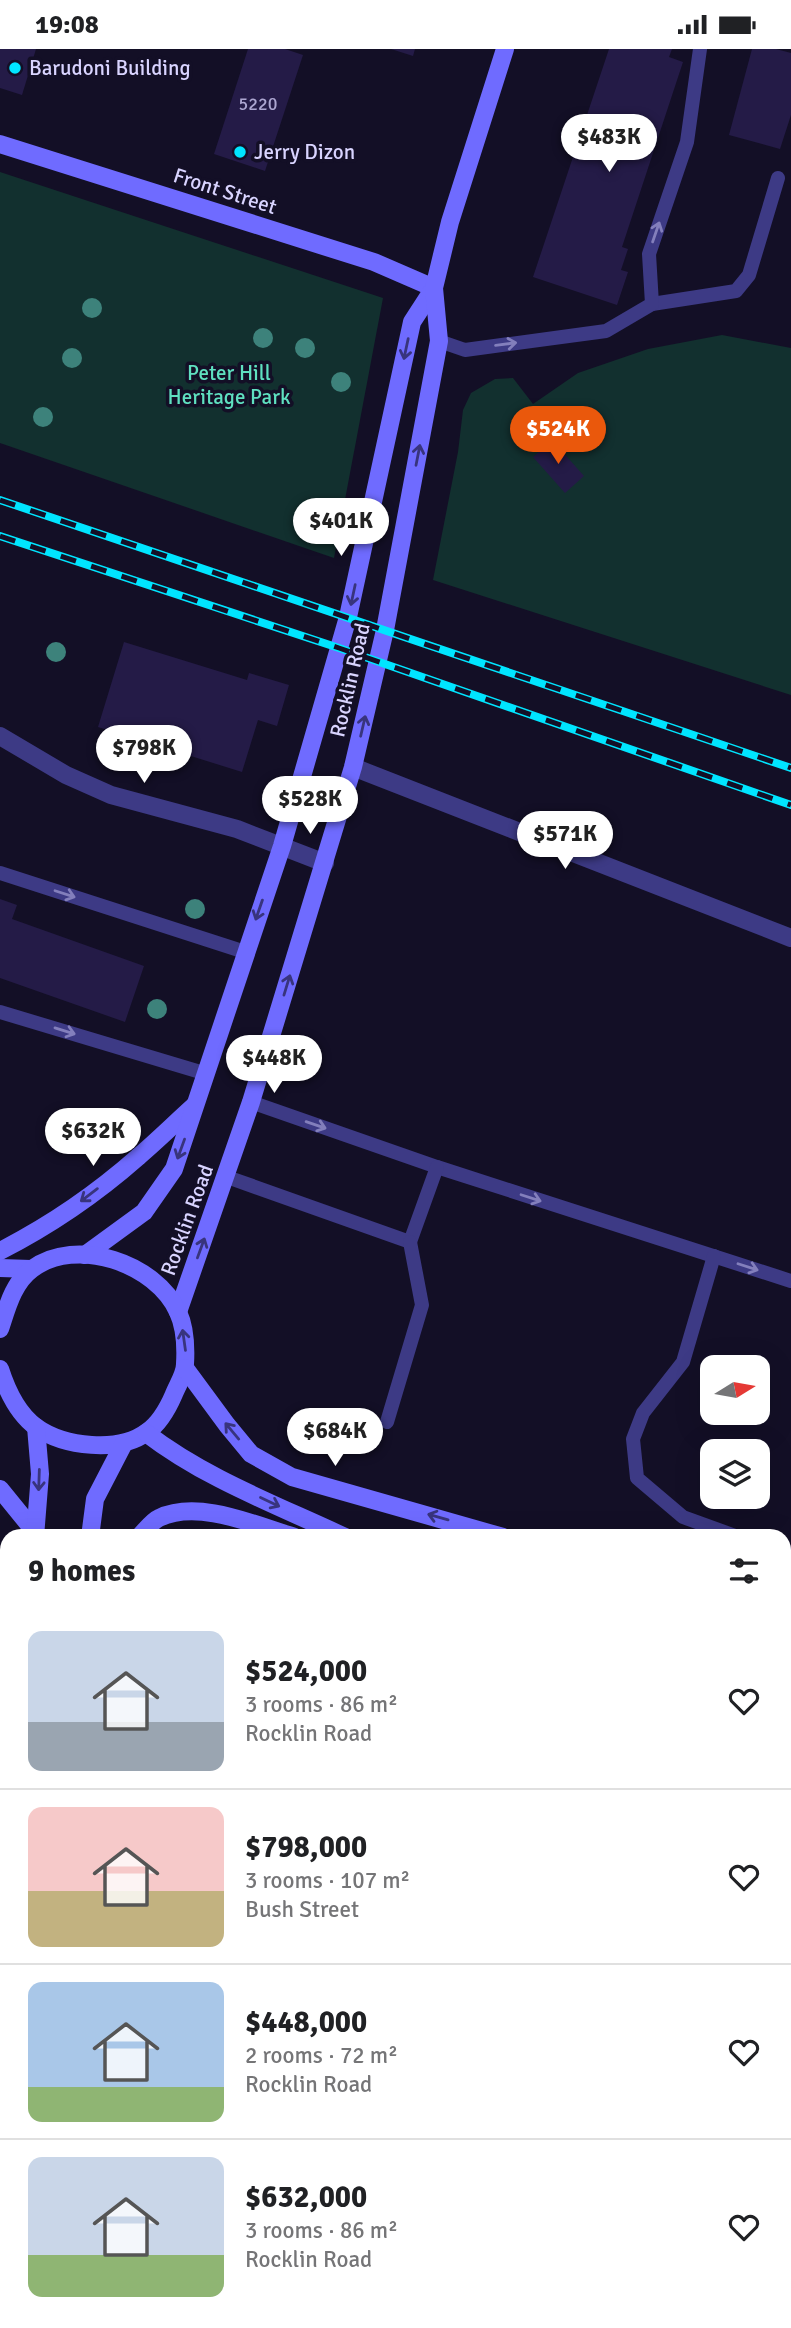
<!DOCTYPE html>
<html lang="en">
<head>
<meta charset="utf-8">
<style>
	:root { --surface:#fff; --page:#f2f2f2; --text:#202124; --muted:#757577; --line:#e0e0e0; --accent:#ea580c }
	body { margin:0; font-family:Signika,sans-serif; background:var(--page); color:var(--text); height:100vh; display:flex; flex-direction:column; font-size:26px; white-space:nowrap }
	* { box-sizing:border-box; margin:0 }
	p { font-size:23px; color:var(--muted) }
	.icon { flex:none; width:38px; height:38px; fill:none; stroke:currentColor; stroke-width:2; stroke-linecap:round; stroke-linejoin:round }
	.map { position:relative; flex:1; overflow:hidden }
	.details { position:absolute; left:0px; top:1480px; width:791px; height:800px; display:flex; flex-direction:column; background:var(--surface); border-radius:21px 21px 0 0; box-shadow:0 7px 28px #0002 }
	.details>* { flex:none }
	.needle { width:46px; rotate:79deg }
	.buttons { position:absolute; left:700px; top:1306px; display:grid; gap:14px }
	.buttons a { display:grid; place-items:center; width:70px; height:70px; border-radius:14px; background:var(--surface); box-shadow:0 7px 28px #0002; font-size:35px }
	.price { position:absolute; translate:-50% -60px; padding:0 16px; border-radius:24px; background:#fff; color:#222; font-size:23px; line-height:46px; filter:drop-shadow(0 2px 4px #0008) }
	.price::after { content:''; position:absolute; left:50%; top:42px; width:21px; height:16px; margin-left:-10px; background:inherit; clip-path:polygon(0 0,100% 0,50% 100%) }
	.price.current { background:var(--accent); color:#fff }
	ul { padding:0; list-style:none }
	li { display:flex; align-items:center; gap:21px; height:175px; padding:0 28px }
	li+li { border-top:2px solid var(--line) }
	li span { display:grid; place-items:center; flex:none; width:196px; height:140px; border-radius:14px; color:#555 }
	li>.icon { margin-inline-start:auto }
	span .icon { width:84px; height:84px; fill:#fffc; stroke-width:1 }
	li b { font-size:30px }
	h2 { display:flex; justify-content:space-between; align-items:center; height:84px; padding:0 28px; font-size:30px }
	.status { display:flex; justify-content:space-between; align-items:center; height:49px; padding:0 35px; background:var(--surface); direction:ltr }
	.status svg { height:19px; fill:currentColor }
	.map>svg:first-child { display:block }
</style>
</head>
<body>
<div class="status"><b>19:08</b><svg viewBox="0 0 49 12"><path d="M0 12V9h3v3zM5 12V6h3v6zM10 12V3h3v9zM15 12V0h3v12zM26 1h20v11H26zM47 4h2v5h-2z"/></svg></div>
<div class="map">
<svg width="791" height="2279" viewBox="0 0 791 2279">
	<rect width="100%" height="100%" fill="#130f26"/>
	<g fill="#12302f">
		<polygon points="0,123 383,249 334,509 0,394"/>
		<polygon points="722,286 791,299 791,646 433,531 458,403 463,361 471,344 495,330 513,329 533,355 578,324 648,300"/>
	</g>
	<g fill="#241b47">
		<polygon points="0,0 36,0 22,46 0,39"/>
		<polygon points="248,0 285,0 303,6 265,122 214,105"/>
		<polygon points="391,0 415,0 413,7"/>
		<polygon points="609,0 672,0 669,8 683,13 622,198 628,200 621,221 628,223 617,256 533,228"/>
		<polygon points="752,0 776,0 791,4 791,66 780,100 729,86"/>
		<polygon points="552,391 584,427 565,444 533,408"/>
		<polygon points="124,593 247,631 249,624 289,636 277,677 258,671 242,723 98,678"/>
		<polygon points="0,850 17,856 12,870 144,917 125,973 0,929"/>
	</g>
	<g fill="none" stroke-linecap="round" stroke-linejoin="round">
		<g stroke="#3d3a85" stroke-width="14">
			<polyline points="652,255 736,242 749,226 778,129"/>
			<polyline points="439,292 465,301 606,282 652,255 649,205 687,93 700,0"/>
			<polyline points="0,824 245,903"/>
			<polyline points="0,963 207,1025"/>
			<polyline points="251,1053 437,1118 791,1232"/>
			<polyline points="227,1128 410,1193 437,1118"/>
			<polyline points="714,1207 683,1313 643,1364 633,1390 637,1429 683,1468 738,1488"/>
			<polyline points="387,1373 422,1256 410,1193"/>
			<polyline points="784,1503 791,1506"/>
			<polyline points="784,1995 791,1997"/>
		</g>
		<g stroke="#3d3a85" stroke-width="18">
			<polyline points="0,687 66,726 111,746 237,780 325,814"/>
			<polyline points="353,718 791,889"/>
			<polyline points="0,2067 7,2070"/>
			<polyline points="784,2138 791,2116"/>
			<polyline points="606,2273 623,2279"/>
			<polyline points="739,2279 741,2273"/>
		</g>
		<g stroke="#6f6bff" stroke-width="18">
			<polyline points="0,95 374,213 434,239"/>
			<path d="M0,1202C49,1177 96,1145 138,1108C157,1092 175,1074 194,1057"/>
			<polyline points="85,1206 144,1163 174,1120 282,797 348,568 412,273 434,239"/>
			<polyline points="0,1219 31,1220"/>
			<polyline points="178,1263 251,1053 353,718 385,581 439,292 434,239 450,173 505,0"/>
			<path d="M0,1280C7,1259 13,1234 32,1220C76,1187 156,1214 178,1263C185,1278 186,1298 185,1315C185,1325 178,1335 174,1345C168,1359 160,1374 147,1383C119,1404 64,1398 36,1378C17,1364 7,1342 0,1320"/>
			<polyline points="185,1319 227,1376 251,1405 292,1428 503,1488"/>
			<path d="M146,1384C206,1430 277,1456 345,1488"/>
			<polyline points="0,1440 35,1483"/>
			<polyline points="35,1488 40,1425 36,1378"/>
			<polyline points="90,1488 95,1450 124,1394"/>
			<path d="M139,1488C145,1482 152,1472 159,1469C198,1450 255,1476 295,1488"/>
			<polyline points="784,1570 791,1572"/>
			<polyline points="784,1638 791,1641"/>
			<polyline points="0,1645 7,1624"/>
			<polyline points="0,1842 7,1819"/>
		</g>
		<g stroke="#00e5ff" stroke-width="8">
			<g id="rail">
				<polyline points="0,451 791,719"/>
				<polyline points="0,487 339,599 791,756"/>
			</g>
		</g>
		<use href="#rail" stroke="#130f26" stroke-width="5" stroke-dasharray="16" stroke-linecap="butt"/>
	</g>
	<g fill="#3d827b">
		<circle cx="92" cy="259" r="10"/>
		<circle cx="263" cy="289" r="10"/>
		<circle cx="305" cy="299" r="10"/>
		<circle cx="72" cy="309" r="10"/>
		<circle cx="341" cy="333" r="10"/>
		<circle cx="43" cy="368" r="10"/>
		<circle cx="56" cy="603" r="10"/>
		<circle cx="195" cy="860" r="10"/>
		<circle cx="157" cy="960" r="10"/>
	</g>
	<defs><path id="oneway-shaft" d="M-6 0H5M1.5-3L5.5 0L1.5 3" fill="none" stroke-width="1.6" stroke-linecap="round" stroke-linejoin="round" transform="scale(1.75)"/></defs>
	<g stroke="#837fbc">
		<use href="#oneway-shaft" transform="translate(656 183) rotate(-71)"/>
		<use href="#oneway-shaft" transform="translate(506 295) rotate(-7)"/>
		<use href="#oneway-shaft" transform="translate(65 845) rotate(18)"/>
		<use href="#oneway-shaft" transform="translate(65 982) rotate(17)"/>
		<use href="#oneway-shaft" transform="translate(316 1076) rotate(19)"/>
		<use href="#oneway-shaft" transform="translate(531 1149) rotate(18)"/>
		<use href="#oneway-shaft" transform="translate(748 1218) rotate(18)"/>
	</g>
	<g stroke="#38347d">
		<use href="#oneway-shaft" transform="translate(406 300) rotate(102)"/>
		<use href="#oneway-shaft" transform="translate(418 406) rotate(-79)"/>
		<use href="#oneway-shaft" transform="translate(353 546) rotate(102)"/>
		<use href="#oneway-shaft" transform="translate(363 677) rotate(-77)"/>
		<use href="#oneway-shaft" transform="translate(259 861) rotate(109)"/>
		<use href="#oneway-shaft" transform="translate(287 936) rotate(-73)"/>
		<use href="#oneway-shaft" transform="translate(181 1100) rotate(110)"/>
		<use href="#oneway-shaft" transform="translate(89 1146) rotate(143)"/>
		<use href="#oneway-shaft" transform="translate(201 1199) rotate(-70)"/>
		<use href="#oneway-shaft" transform="translate(184 1291) rotate(-98)"/>
		<use href="#oneway-shaft" transform="translate(232 1382) rotate(-130)"/>
		<use href="#oneway-shaft" transform="translate(39 1431) rotate(92)"/>
		<use href="#oneway-shaft" transform="translate(270 1453) rotate(25)"/>
		<use href="#oneway-shaft" transform="translate(438 1468) rotate(-164)"/>
	</g>
	<g fill="#00e5ff" stroke="#130f26" stroke-width="2.5">
		<circle cx="15" cy="19" r="7"/>
		<circle cx="240" cy="103" r="7"/>
	</g>
	<g text-anchor="middle" dominant-baseline="central" stroke-width="7" stroke-linejoin="round" paint-order="stroke">
		<g font-size="18" fill="#aca6d1">
			<text x="258" y="55">5220</text>
		</g>
		<g font-size="21" fill="#d9d4ff" stroke="#130f26" text-anchor="start">
			<text x="29" y="19">Barudoni Building</text>
			<text x="254" y="103">Jerry Dizon</text>
		</g>
		<g font-size="21" fill="#d9d4ff" stroke="#130f26">
			<text transform="translate(225 142) rotate(18)">Front Street</text>
			<text transform="translate(350 631) rotate(-77)">Rocklin Road</text>
			<text transform="translate(187 1171) rotate(-70)">Rocklin Road</text>
		</g>
		<g font-size="21" fill="#5fe0c0" stroke="#130f26">
			<text x="229" y="324">Peter Hill<tspan x="229" dy="24">Heritage Park</tspan></text>
		</g>
	</g>
</svg>
<div class="buttons">
<a><svg class="needle" viewBox="-14 -14 28 28"><path d="M0-13l5 13h-10z" fill="#e53935"/><path d="M0 13l5-13h-10z" fill="#757577"/></svg></a>
<a><svg class="icon" aria-label="layers" viewBox="0 0 24 24"><path d="M12 4l9 5-9 5-9-5zM3 14l9 5 9-5"/></svg></a>
</div>
<b class="price" style="left:609px;top:125px">$483K</b>
<b class="price current" style="left:558px;top:417px">$524K</b>
<b class="price" style="left:341px;top:509px">$401K</b>
<b class="price" style="left:144px;top:736px">$798K</b>
<b class="price" style="left:310px;top:787px">$528K</b>
<b class="price" style="left:565px;top:822px">$571K</b>
<b class="price" style="left:274px;top:1046px">$448K</b>
<b class="price" style="left:93px;top:1119px">$632K</b>
<b class="price" style="left:335px;top:1419px">$684K</b>
<section class="details">
<h2>9 homes<svg class="icon" aria-label="filters" viewBox="0 0 24 24"><path d="M4 7h16M4 17h16"/><circle cx="9" cy="7" r="2"/><circle cx="15" cy="17" r="2"/></svg></h2>
<ul>
<li><span style="background:linear-gradient(#c9d6e8 65%,#9aa5b1 0)"><svg class="icon" aria-label="home" viewBox="0 0 24 24"><path d="M3 11l9-7 9 7M6 9v11h12V9"/></svg></span><div><b>$524,000</b><p>3 rooms · 86 m²</p><p>Rocklin Road</p></div><svg class="icon" aria-label="heart" viewBox="0 0 24 24"><path d="M12 20l-8-8c-3-5 5-10 8-4 3-6 11-1 8 4z"/></svg></li>
<li><span style="background:linear-gradient(#f6c9c9 60%,#c2b280 0)"><svg class="icon" aria-label="home" viewBox="0 0 24 24"><path d="M3 11l9-7 9 7M6 9v11h12V9"/></svg></span><div><b>$798,000</b><p>3 rooms · 107 m²</p><p>Bush Street</p></div><svg class="icon" aria-label="heart" viewBox="0 0 24 24"><path d="M12 20l-8-8c-3-5 5-10 8-4 3-6 11-1 8 4z"/></svg></li>
<li><span style="background:linear-gradient(#a9c7e8 75%,#8fb573 0)"><svg class="icon" aria-label="home" viewBox="0 0 24 24"><path d="M3 11l9-7 9 7M6 9v11h12V9"/></svg></span><div><b>$448,000</b><p>2 rooms · 72 m²</p><p>Rocklin Road</p></div><svg class="icon" aria-label="heart" viewBox="0 0 24 24"><path d="M12 20l-8-8c-3-5 5-10 8-4 3-6 11-1 8 4z"/></svg></li>
<li><span style="background:linear-gradient(#c9d6e8 70%,#8fb573 0)"><svg class="icon" aria-label="home" viewBox="0 0 24 24"><path d="M3 11l9-7 9 7M6 9v11h12V9"/></svg></span><div><b>$632,000</b><p>3 rooms · 86 m²</p><p>Rocklin Road</p></div><svg class="icon" aria-label="heart" viewBox="0 0 24 24"><path d="M12 20l-8-8c-3-5 5-10 8-4 3-6 11-1 8 4z"/></svg></li>
</ul>
</section>
</div>
</body>
</html>
